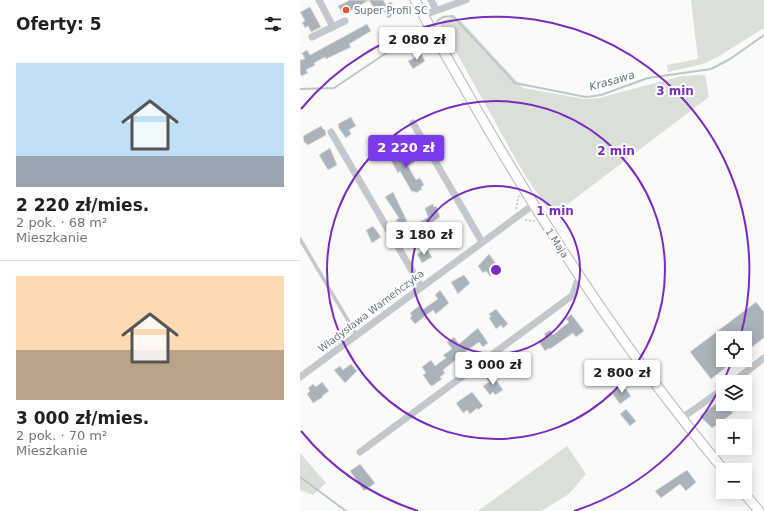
<!DOCTYPE html>
<html lang="pl">
<head>
<meta charset="utf-8">
<style>
	:root { --surface:#fff; --page:#f2f2f2; --text:#202124; --muted:#757577; --line:#e0e0e0; --accent:#7c3aed }
	body { margin:0; font-family:"DejaVu Sans",sans-serif; background:var(--page); color:var(--text); height:100vh; display:flex; flex-direction:column; font-size:15px; white-space:nowrap }
	* { box-sizing:border-box; margin:0 }
	p { font-size:13px; color:var(--muted) }
	.icon { flex:none; width:22px; height:22px; fill:none; stroke:currentColor; stroke-width:2; stroke-linecap:round; stroke-linejoin:round }
	.map { position:relative; flex:1; overflow:hidden }
	.details { display:flex; flex-direction:column; background:var(--surface); width:300px }
	.details>* { flex:none }
	.fabs { position:absolute; left:416px; top:331px; display:grid; gap:8px }
	.fabs a { display:grid; place-items:center; width:36px; height:36px; border-radius:0px; background:var(--surface); box-shadow:0 2px 10px #0003; font-size:20px }
	.price { position:absolute; translate:-50% -34px; padding:0 9px; border-radius:4px; background:#fff; color:#222; font-size:13px; line-height:26px; filter:drop-shadow(0 1px 2px #0008) }
	.price::after { content:''; position:absolute; left:50%; top:24px; width:12px; height:9px; margin-left:-6px; background:inherit; clip-path:polygon(0 0,100% 0,50% 100%) }
	.price.current { background:var(--accent); color:#fff }
	ul { padding:0; list-style:none }
	li { display:grid; align-content:center; gap:8px; height:212px; padding:0 16px }
	li+li { border-top:1px solid var(--line) }
	li span { display:grid; place-items:center; height:124px; border-radius:0px; color:#555 }
	li>.icon { margin-inline-start:auto }
	span .icon { width:72px; height:72px; fill:#fffc; stroke-width:1 }
	li b { font-size:17px }
	h2 { display:flex; justify-content:space-between; align-items:center; height:48px; padding:0 16px; font-size:17px }
	main { display:flex; flex:1; min-height:0 }
	.map>svg:first-child { display:block }
</style>
</head>
<body>
<main>
<section class="details">
<h2>Oferty: 5<svg class="icon" aria-label="filters" viewBox="0 0 24 24"><path d="M4 7h16M4 17h16"/><circle cx="9" cy="7" r="2"/><circle cx="15" cy="17" r="2"/></svg></h2>
<ul>
<li><span style="background:linear-gradient(#bfe0f5 75%,#9aa5b1 0)"><svg class="icon" aria-label="home" viewBox="0 0 24 24"><path d="M3 11l9-7 9 7M6 9v11h12V9"/></svg></span><div><b>2 220 zł/mies.</b><p>2 pok. · 68 m²</p><p>Mieszkanie</p></div></li>
<li><span style="background:linear-gradient(#ffd9b3 60%,#b9a48a 0)"><svg class="icon" aria-label="home" viewBox="0 0 24 24"><path d="M3 11l9-7 9 7M6 9v11h12V9"/></svg></span><div><b>3 000 zł/mies.</b><p>2 pok. · 70 m²</p><p>Mieszkanie</p></div></li>
</ul>
</section>
<div class="map">
<svg width="464" height="511" viewBox="0 0 464 511">
	<rect width="100%" height="100%" fill="#fafaf8"/>
	<g fill="#dadfd7">
		<polygon points="391,0 464,0 464,28 416,58 403,64 368,72 367,65 398,59"/>
		<polygon points="154,16 162,22 223,88 285,99 299,98 382,76 405,75 409,97 252,216 223,172 140,23"/>
		<polygon points="267,446 286,474 269,494 241,511 178,511"/>
		<polygon points="0,453 26,483 13,495 0,490"/>
	</g>
	<g fill="none" stroke-linecap="round" stroke-linejoin="round">
		<g stroke="#bbc7cb" stroke-width="2">
			<polyline points="137,21 143,17 153,16 215,83 286,97 301,95 348,78 411,69 430,59 464,35"/>
			<polyline points="0,89 34,88 122,29"/>
			<polyline points="0,477 46,511"/>
		</g>
	</g>
	<g fill="#aab3b9" stroke="#dcdcda">
		<polygon points="50,0 83,0 86,5 91,2 97,13 88,18 83,10 77,13 69,0 43,15 38,6"/>
		<polygon points="10,7 21,27 11,32 8,26 5,28 2,22 5,21 0,12"/>
		<polygon points="67,24 71,31 49,44 51,47 26,59 25,57 14,63 15,65 6,70 8,73 2,76 0,74 0,60 5,59 2,53 7,50 10,55"/>
		<polygon points="121,54 125,61 113,69 108,61"/>
		<polygon points="51,117 56,126 49,130 51,134 46,138 38,127 39,126 38,124"/>
		<polygon points="21,126 23,129 25,130 26,135 8,145 4,142 3,136"/>
		<polygon points="105,147 115,162 108,166 116,180 120,178 124,185 121,187 122,189 116,193 114,191 112,192 100,171 98,173 89,157"/>
		<polygon points="30,148 37,165 28,170 19,155"/>
		<polygon points="93,192 107,221 100,225 96,220 99,218 85,197"/>
		<polygon points="133,204 134,207 136,206 140,217 124,228 120,222 128,217 125,208"/>
		<polygon points="73,226 81,237 72,243 66,230"/>
		<polygon points="148,231 152,241 137,248 131,239"/>
		<polygon points="127,249 132,257 122,263 117,254"/>
		<polygon points="189,254 200,269 190,276 186,271 183,273 178,266"/>
		<polygon points="164,275 170,283 158,294 151,282"/>
		<polygon points="140,290 149,303 136,314 133,310 115,324 110,318 112,316 110,313 119,306 122,310 138,299 135,295"/>
		<polygon points="456,302 464,312 464,338 445,352 445,338 423,338 423,360 435,360 411,379 390,352"/>
		<polygon points="196,309 208,324 203,328 201,325 196,329 189,318 191,317 189,314"/>
		<polygon points="271,314 284,331 276,337 273,333 250,349 249,348 245,351 239,342 246,337 244,334 250,330 253,335 269,322 266,319"/>
		<polygon points="178,328 188,343 183,347 179,342 165,352 167,355 160,360 158,358 143,370 145,373 140,377 142,379 132,386 130,385 123,375 126,373 122,367 131,360 135,366 146,358 143,355 152,349 147,342 154,337 159,344"/>
		<polygon points="51,364 57,371 45,383 34,370 40,366 43,370"/>
		<polygon points="192,374 203,390 195,395 193,392 190,395 183,386 189,382 186,378"/>
		<polygon points="22,382 29,391 22,396 23,397 13,403 7,394 10,391 8,388 13,384 16,387"/>
		<polygon points="323,385 331,396 320,404 312,393"/>
		<polygon points="172,392 183,406 178,410 177,408 170,414 167,410 163,413 156,403"/>
		<polygon points="422,399 423,404 429,404 432,407 430,409 433,413 412,428 400,416"/>
		<polygon points="326,409 336,421 330,426 320,414"/>
		<polygon points="60,464 75,483 64,491 50,471"/>
		<polygon points="387,470 396,482 386,491 380,484 361,498 355,491"/>
	</g>
	<g fill="none" stroke-linecap="round" stroke-linejoin="round">
		<g stroke="#b3babf" stroke-width="11">
			<g id="secondary">
				<path d="M115,0C206,165 302,326 424,470"/>
				<polyline points="443,492 459,511"/>
			</g>
		</g>
		<g stroke="#bbbfc2" stroke-width="1.5" stroke-dasharray="2 2" stroke-linecap="butt">
			<polyline points="216,209 219,195"/>
			<polyline points="225,220 235,221"/>
		</g>
		<polyline stroke="#c3c8cc" stroke-width="3.5" points="0,239 56,334"/>
		<g stroke="#c3c8cc" stroke-width="7">
			<polyline points="19,0 33,27"/>
			<polyline points="131,0 136,10"/>
			<polyline points="124,15 166,0"/>
			<polyline points="12,37 45,21"/>
			<polyline points="113,123 182,242"/>
			<polyline points="31,132 121,286"/>
			<polyline points="0,377 233,205"/>
			<polyline points="433,382 464,358"/>
			<polyline points="382,418 423,389"/>
			<polyline points="60,452 273,295 277,282 281,279"/>
		</g>
		<use href="#secondary" stroke="#fff" stroke-width="9"/>
	</g>
	<g fill="none" stroke="#7b2cbf" stroke-width="2">
		<circle cx="196" cy="270" r="84"/>
		<circle cx="196" cy="270" r="169"/>
		<path d="M432 361A253 253 0 0 1 274 511M118 511A253 253 0 0 1 1 431M1 109A253 253 0 0 1 440 338"/>
	</g>
	<circle fill="#e4572e" stroke="#fff" stroke-width="1.5" cx="46" cy="10" r="4"/>
	<g text-anchor="middle" dominant-baseline="central" stroke-width="4" stroke-linejoin="round" paint-order="stroke">
		<g font-size="10" fill="#657683" stroke="#fff" text-anchor="start">
			<text x="54" y="10">Super Profil SC</text>
		</g>
		<g font-size="10" fill="#657683" stroke="#fff">
			<text transform="translate(257 243) rotate(57)">1 Maja</text>
			<text transform="translate(71 311) rotate(-37)">Władysława Warneńczyka</text>
		</g>
		<g font-size="11" font-style="italic" fill="#60757c" stroke="#fff">
			<text transform="translate(312 81) rotate(-16)">Krasawa</text>
		</g>
	</g>
	<circle cx="196" cy="270" r="6" fill="#7b2cbf" stroke="#fff" stroke-width="2"/>
	<g font-size="12" text-anchor="middle" font-weight="bold" fill="#7b2cbf" stroke="#fff" stroke-width="4" stroke-linejoin="round" paint-order="stroke">
		<text x="375" y="95">3 min</text>
		<text x="316" y="155">2 min</text>
		<text x="255" y="215">1 min</text>
	</g>
</svg>
<div class="fabs">
<a><svg class="icon" aria-label="locate" viewBox="0 0 24 24"><circle cx="12" cy="12" r="6"/><path d="M12 2v4M12 18v4M2 12h4M18 12h4"/></svg></a>
<a><svg class="icon" aria-label="layers" viewBox="0 0 24 24"><path d="M12 4l9 5-9 5-9-5zM3 14l9 5 9-5"/></svg></a>
<a>+</a>
<a>−</a>
</div>
<b class="price" style="left:117px;top:61px">2 080 zł</b>
<b class="price current" style="left:106px;top:169px">2 220 zł</b>
<b class="price" style="left:124px;top:256px">3 180 zł</b>
<b class="price" style="left:193px;top:386px">3 000 zł</b>
<b class="price" style="left:322px;top:394px">2 800 zł</b>
</div>
</main>
</body>
</html>
